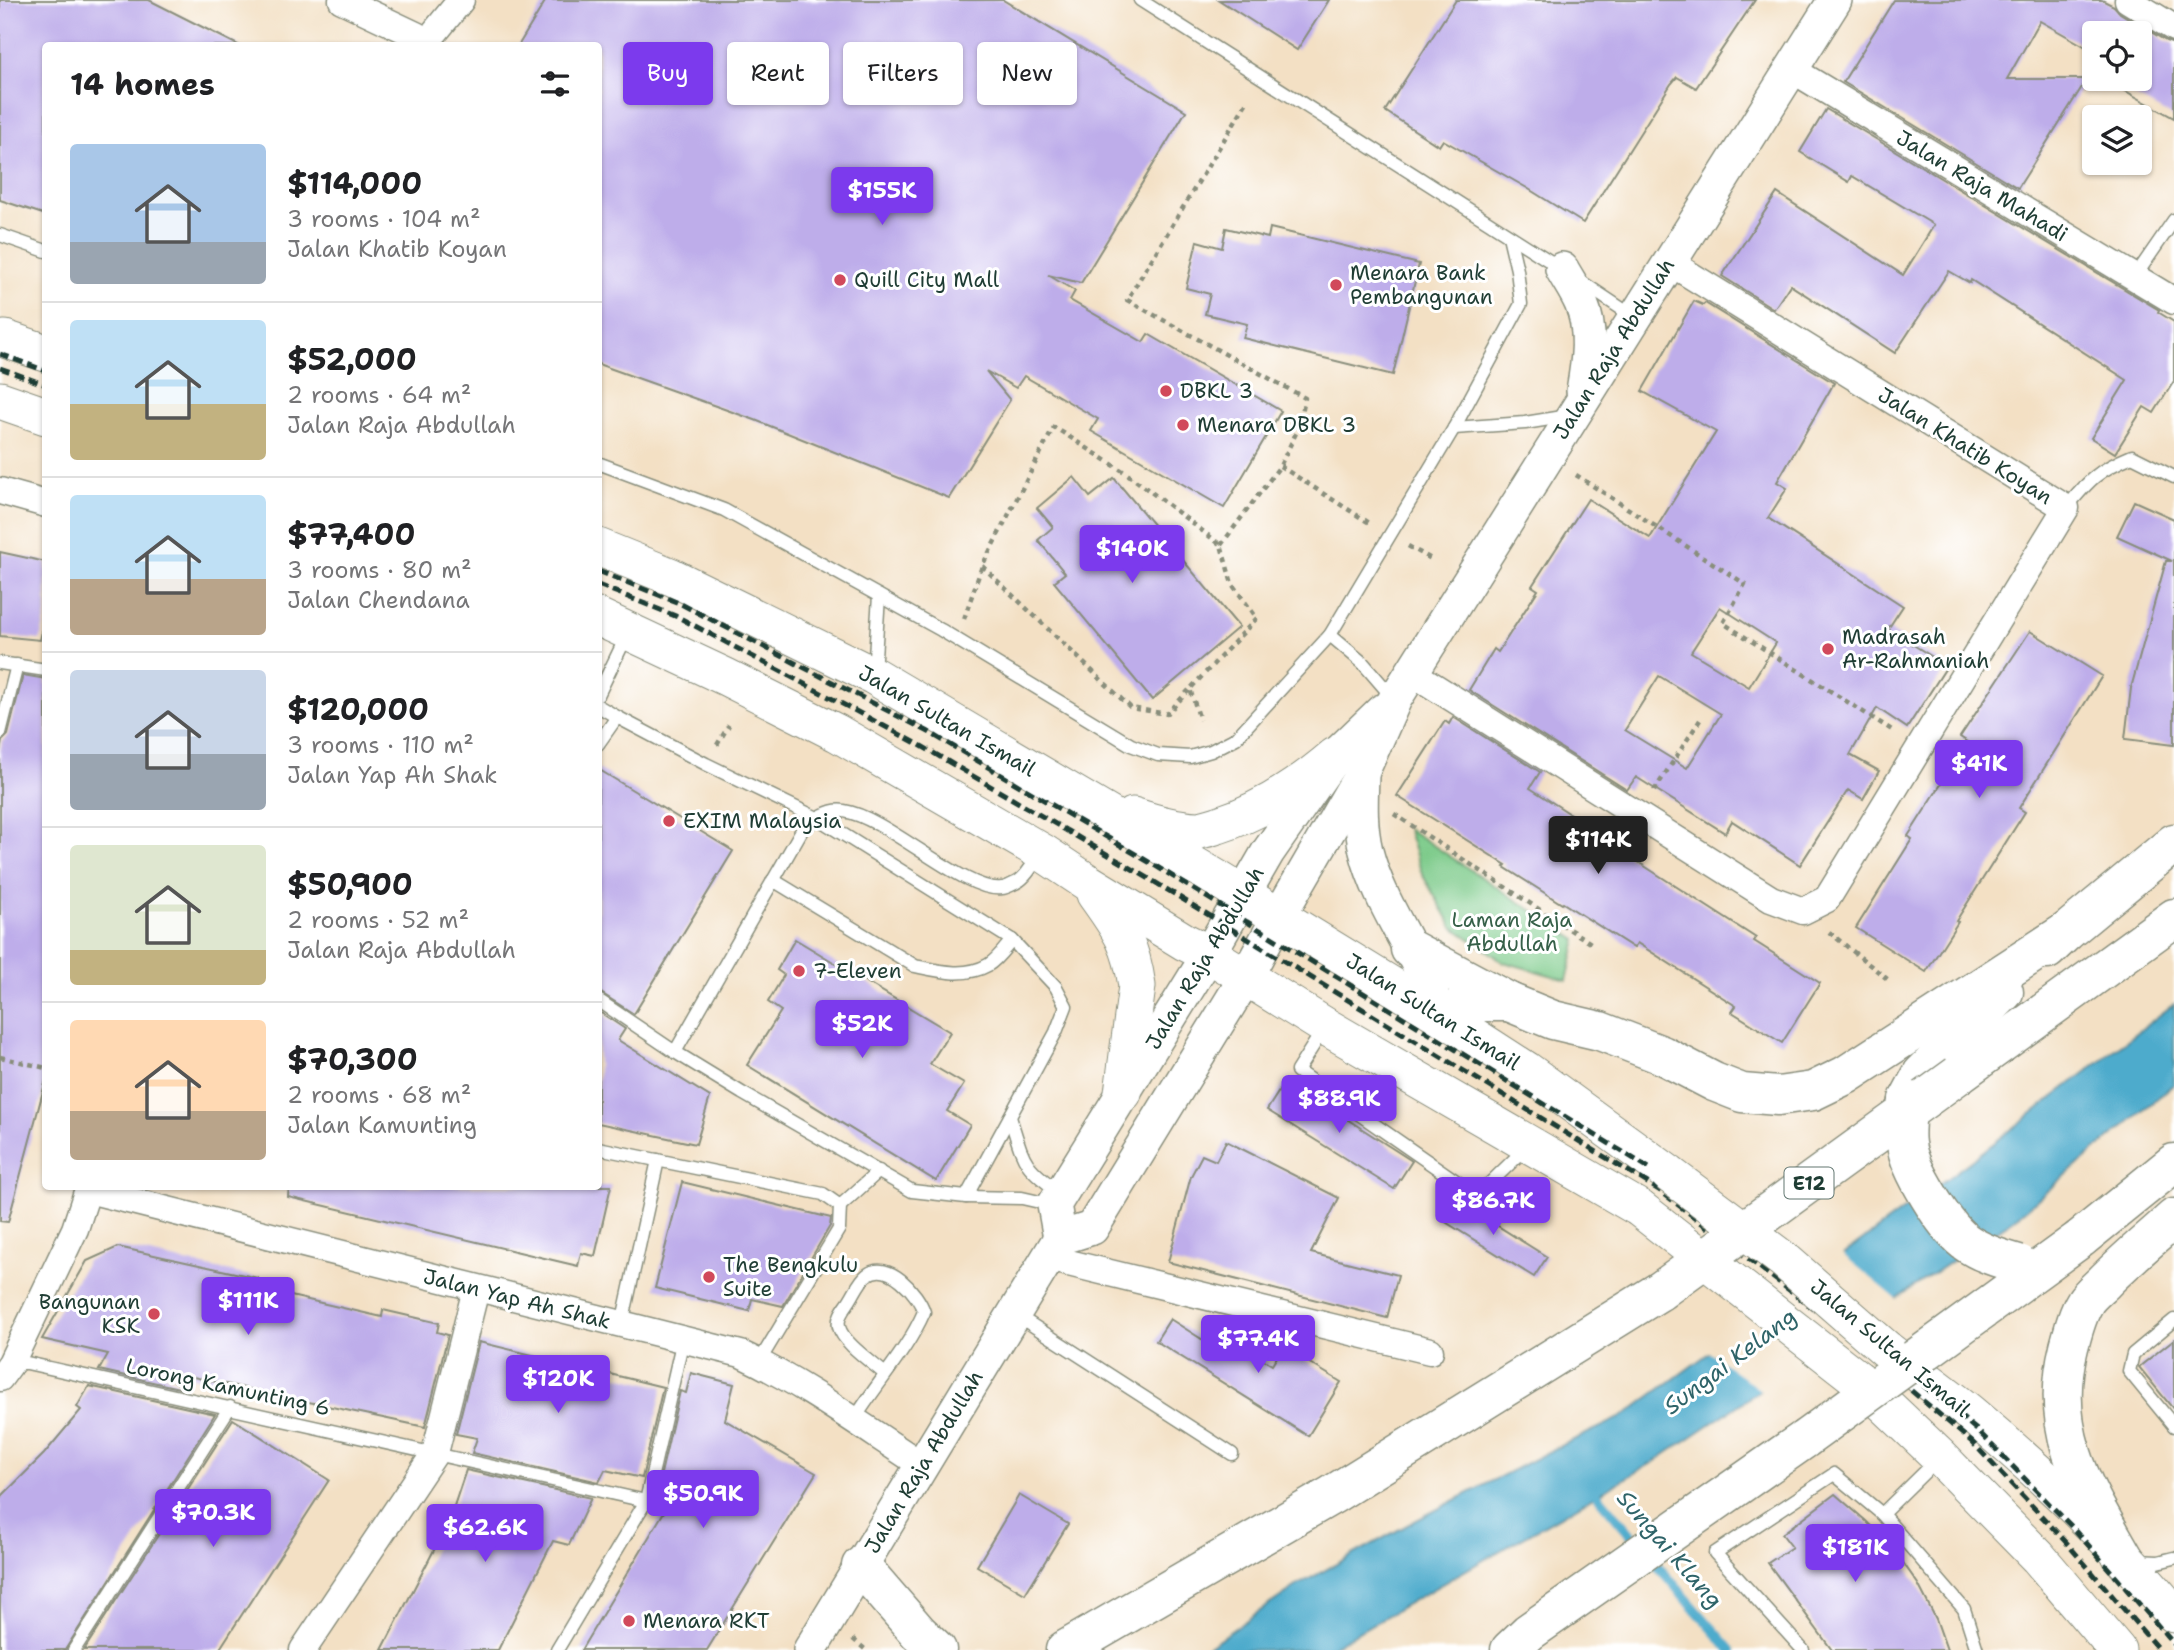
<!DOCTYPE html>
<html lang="en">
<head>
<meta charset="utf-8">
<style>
	:root { --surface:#fff; --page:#f2f2f2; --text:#202124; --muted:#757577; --line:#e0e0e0; --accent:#7c3aed }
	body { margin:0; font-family:"Shantell Sans",sans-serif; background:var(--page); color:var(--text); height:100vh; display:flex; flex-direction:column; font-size:26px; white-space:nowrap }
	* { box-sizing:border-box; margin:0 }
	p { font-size:23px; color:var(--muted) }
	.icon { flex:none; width:38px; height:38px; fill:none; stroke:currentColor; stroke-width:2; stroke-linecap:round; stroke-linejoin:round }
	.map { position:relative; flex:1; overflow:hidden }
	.side { position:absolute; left:42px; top:42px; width:560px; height:1148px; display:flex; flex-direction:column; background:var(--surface); border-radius:7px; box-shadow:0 2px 5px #0004 }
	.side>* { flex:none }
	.hud { position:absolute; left:623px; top:42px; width:665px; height:63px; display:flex; gap:14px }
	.controls { position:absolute; left:2082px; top:21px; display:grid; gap:14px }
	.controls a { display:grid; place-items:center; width:70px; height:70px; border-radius:7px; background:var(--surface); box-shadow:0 2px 5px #0004; font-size:35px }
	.price { position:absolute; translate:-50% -60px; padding:0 16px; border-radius:7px; background:var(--accent); color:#fff; font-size:23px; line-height:46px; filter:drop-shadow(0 2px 4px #0008) }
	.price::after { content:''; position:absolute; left:50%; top:42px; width:21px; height:16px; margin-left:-10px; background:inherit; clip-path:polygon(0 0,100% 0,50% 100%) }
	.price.active { background:#222; color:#fff }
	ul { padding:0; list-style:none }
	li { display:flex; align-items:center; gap:21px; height:175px; padding:0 28px }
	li+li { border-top:2px solid var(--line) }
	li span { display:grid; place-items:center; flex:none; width:196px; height:140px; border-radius:7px; color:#555 }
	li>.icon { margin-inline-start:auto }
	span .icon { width:84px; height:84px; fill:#fffc; stroke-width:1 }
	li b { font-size:30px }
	h2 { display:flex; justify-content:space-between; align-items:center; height:84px; padding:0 28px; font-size:30px }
	.tag { padding:0 24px; border-radius:7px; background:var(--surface); box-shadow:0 2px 5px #0004; font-size:24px; line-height:63px }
	.tag.active { background:var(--accent); color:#fff }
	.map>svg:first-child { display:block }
</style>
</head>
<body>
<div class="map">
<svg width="2174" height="1650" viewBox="0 0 2174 1650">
	<rect width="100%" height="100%" fill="#fff"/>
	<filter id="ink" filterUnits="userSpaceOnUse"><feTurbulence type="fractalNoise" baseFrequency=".0143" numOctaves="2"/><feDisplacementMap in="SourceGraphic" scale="14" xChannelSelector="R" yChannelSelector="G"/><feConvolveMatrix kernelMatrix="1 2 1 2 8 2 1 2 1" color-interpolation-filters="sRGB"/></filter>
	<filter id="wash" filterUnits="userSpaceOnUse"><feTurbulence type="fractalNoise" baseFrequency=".00686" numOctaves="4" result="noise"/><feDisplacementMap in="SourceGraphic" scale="28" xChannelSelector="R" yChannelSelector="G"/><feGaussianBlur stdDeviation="1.57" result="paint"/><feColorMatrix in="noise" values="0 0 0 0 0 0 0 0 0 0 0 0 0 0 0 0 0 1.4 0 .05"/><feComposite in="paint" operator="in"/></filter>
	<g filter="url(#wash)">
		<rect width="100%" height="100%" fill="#f3e0c4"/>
		<polygon fill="#7cca89" stroke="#4e845e" stroke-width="2" points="1407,828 1577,940 1567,980 1504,962 1453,927 1422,874"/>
		<polygon fill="#4eabcc" stroke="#367480" stroke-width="2" points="2174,1004 2174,1084 2014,1219 1654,1462 1327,1650 1203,1650 1298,1585 1411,1523 1548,1452 1622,1417 1968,1163"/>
		<polygon fill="#f3e0c4" points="1841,1253 1899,1301 1763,1392 1707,1351"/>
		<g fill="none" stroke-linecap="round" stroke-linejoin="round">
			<g stroke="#4eabcc" stroke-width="10">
				<polyline points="1590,1486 1639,1544"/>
				<polyline points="1649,1556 1731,1650"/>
			</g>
		</g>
		<g id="blocks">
			<g fill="#beadea" fill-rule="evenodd">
				<polygon points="0,0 149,0 240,46 46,46 46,215 0,200"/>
				<polygon points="546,0 1003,0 1186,111 1081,283 1048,275 1075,291 1070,300 1143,342 1148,334 1281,411 1224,508 1091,431 1098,419 1024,376 1016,388 986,371 1010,400 949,498 755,420 598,364 598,46 518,46"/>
				<polygon points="1219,0 1329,0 1297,50"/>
				<polygon points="1456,0 1755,0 1696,88 1677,77 1671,84 1583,223 1527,188 1443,140 1439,146 1385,111"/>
				<polygon points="1894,0 2102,0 2114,6 2120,13 2166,41 2174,44 2174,118 2104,79 2141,79 2140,33 2095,33 2095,52 2040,21 2007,79 2087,79 2018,188 1843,82"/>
				<polygon points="1826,109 2159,310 2158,312 2174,322 2174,381 2154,413 2144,407 2115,453 2091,438 2127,380 1971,280 1970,283 1949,271 1895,353 1790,285 1774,309 1722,276 1777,193 1903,275 1934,225 1852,176 1849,182 1800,152"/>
				<polygon points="1226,228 1268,238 1270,228 1419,264 1393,375 1243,338 1247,324 1205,314 1210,294 1186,288 1197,241 1222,248"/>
				<path d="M1694,301L1703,305L1705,303L1834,383L1777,482L1787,488L1768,518L1903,606L1888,629L1947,666L1907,728L1877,708L1850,755L1879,771L1863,799L1848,790L1800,865L1732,821L1725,833L1636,777L1627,790L1469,690L1494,649L1498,652L1538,590L1532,586L1588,499L1650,538L1716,432L1642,391ZM1720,607L1776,643L1749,687L1691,652ZM1659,676L1721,714L1687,768L1625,730Z"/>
				<polygon points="1074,477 1090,497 1114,478 1239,627 1152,700 1054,582 1065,573 1038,540 1053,527 1037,508"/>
				<polygon points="2134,501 2174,519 2174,745 2125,739 2131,688 2166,561 2172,561 2117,536"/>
				<polygon points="0,552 46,562 46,615 40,640 0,636"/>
				<polygon points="2030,631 2102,676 2019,808 2025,812 1956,921 1958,922 1926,972 1856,928 1912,839 1908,836 1968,742 1960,737"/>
				<polygon points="23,675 46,679 46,1080 8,1222 0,1221 0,752 2,741 8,735"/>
				<polygon points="1453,717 1540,772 1530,788 1606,837 1604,840 1756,938 1754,941 1820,983 1782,1043 1732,1012 1736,1006 1637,943 1634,948 1563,903 1562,904 1504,867 1506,865 1397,796 1445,721 1449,724"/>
				<polygon points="598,769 733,851 634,1014 598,991"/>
				<polygon points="795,939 950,1032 930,1064 964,1084 947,1111 970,1125 936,1181 747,1065 781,1011 768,1002 784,975 777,970"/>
				<polygon points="598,1011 625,1029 618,1040 710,1097 696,1144 598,1123"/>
				<polygon points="1286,1080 1412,1161 1394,1189 1267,1110"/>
				<polygon points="1226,1141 1339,1198 1311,1253 1398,1275 1387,1318 1168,1262 1191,1176 1202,1155 1216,1161"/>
				<polygon points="682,1182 831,1218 830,1226 783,1306 752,1299 749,1311 655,1288"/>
				<polygon points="289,1186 611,1186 595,1256 581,1253 578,1266 288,1197"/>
				<polygon points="1452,1197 1547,1257 1534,1277 1439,1218"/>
				<polygon points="118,1247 258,1278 256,1288 382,1317 383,1310 439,1323 437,1332 448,1335 425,1427 156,1369 188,1390 99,1370 108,1354 42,1339 87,1261"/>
				<polygon points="1170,1319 1208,1343 1216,1329 1272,1365 1283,1347 1341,1382 1308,1436 1156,1341"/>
				<polygon points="2174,1339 2174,1410 2139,1367"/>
				<polygon points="479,1342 663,1387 642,1478 605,1470 599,1482 472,1453 477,1438 456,1434"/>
				<polygon points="691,1373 734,1384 725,1420 816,1473 707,1650 581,1650 679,1487 659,1482 680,1391 686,1393"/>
				<polygon points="89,1386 215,1414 65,1650 0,1650 0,1498 44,1454 81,1410 77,1407"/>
				<polygon points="233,1419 329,1480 219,1650 84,1650"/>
				<polygon points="466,1470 591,1498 569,1545 553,1541 498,1650 382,1650 449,1521"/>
				<polygon points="1835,1494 1866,1521 1894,1550 1918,1584 1936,1619 1947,1650 1832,1650 1768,1563 1792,1547 1782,1534"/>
				<polygon points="1019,1495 1068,1524 1025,1594 977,1566"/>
			</g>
		</g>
	</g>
	<g filter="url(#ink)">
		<use href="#blocks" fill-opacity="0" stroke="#898e7c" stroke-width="2"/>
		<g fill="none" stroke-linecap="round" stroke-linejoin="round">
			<g stroke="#898e7c" stroke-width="15">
				<g id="service">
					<polyline points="1140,0 1562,269"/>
					<polyline points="0,235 46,251"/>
					<polyline points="2134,278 2174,220"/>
					<polyline points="1580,281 1634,317"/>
					<polyline points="1454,428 1525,423 1568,416"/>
					<polyline points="598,463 724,510 941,630 1131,745 1158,755 1190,757 1211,751 1236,738 1330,635 1454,428 1521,304 1517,270 1509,236"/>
					<path d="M2066,508C2089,480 2098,470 2132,456L2174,477"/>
					<polyline points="1330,635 1363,663 1394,699"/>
					<polyline points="0,663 46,670"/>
					<polyline points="874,672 879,596"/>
					<polyline points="598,695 627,635"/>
					<polyline points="598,706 617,717"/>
					<polyline points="0,733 17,665"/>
					<polyline points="598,744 617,717 706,764 817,818 1012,940 1056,987 1066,1006 1056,1032 966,1197 912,1191 742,1093 675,1052 598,1000"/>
					<path d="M773,880L915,966C939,971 965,978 988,965C997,960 1005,948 1012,940"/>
					<polyline points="1323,1030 1297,1071 1466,1188 1479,1191 1486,1187 1528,1146"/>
					<path d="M675,1052L802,830C812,821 829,808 844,811C887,817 966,894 1002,888C1006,888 1013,884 1017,882C1027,877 1034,862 1040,853"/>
					<path d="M1010,1117C1024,1161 1022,1166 1061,1193"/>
					<polyline points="598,1148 823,1194 840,1206 839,1229 759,1362"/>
					<polyline points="966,1197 1022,1198 1053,1205"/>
					<polyline points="840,1206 879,1171"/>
					<polyline points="1015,1314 1232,1454"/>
					<polyline points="2174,1320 2133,1354 2129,1371 2174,1426"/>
					<polyline points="622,1324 658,1160"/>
					<polyline points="11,1363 27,1363 646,1501"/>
					<path d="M854,1420C876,1384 907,1351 924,1312C918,1293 888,1259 867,1275C859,1281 854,1295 848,1303C843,1310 837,1318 839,1327C843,1343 873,1363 885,1374"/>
					<polyline points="1882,1514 1939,1458"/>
					<polyline points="2137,1561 2158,1562 2174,1558"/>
					<polyline points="74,1650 230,1407"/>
					<polyline points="557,1650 646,1501 683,1339"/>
					<polyline points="1803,1650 1715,1553 1834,1474 1882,1514 1964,1609 1977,1650"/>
				</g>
			</g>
			<g stroke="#898e7c" stroke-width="29">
				<g id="minor">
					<polyline points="342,0 416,35"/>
					<polyline points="2128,0 2174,28"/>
					<polyline points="435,32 461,0"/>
					<polyline points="1791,69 2174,301"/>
					<polyline points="0,491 46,504"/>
					<polyline points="1411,672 1771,899 1803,911 1827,899 2066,508 1669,262"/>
					<path d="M88,1190L741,1354C805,1384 863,1427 922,1465"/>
					<polyline points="1048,1258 1430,1351"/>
					<polyline points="0,1378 11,1363 75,1229 89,1186"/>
					<polyline points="303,1650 435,1453 476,1289"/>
				</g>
			</g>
			<g stroke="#898e7c" stroke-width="36">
				<g id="tertiary">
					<path d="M1562,269C1568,280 1576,291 1581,303C1593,331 1588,362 1583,391"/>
					<path d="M1362,776C1361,802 1360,826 1366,851C1381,910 1422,957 1439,1015"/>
					<polyline points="1060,1238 1092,1228 1246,977 1279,916 1362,773 1395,699 1835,0"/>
					<polyline points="810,1650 1060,1238 1054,1205 1209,954 1268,852 1335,756 1382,711"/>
				</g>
			</g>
			<g stroke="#898e7c" stroke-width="39">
				<g id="secondary">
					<polyline points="5,339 46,353"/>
					<polyline points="0,400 46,416"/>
					<polyline points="598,547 672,577 874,676 1221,881 1464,1030 1526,1070 1669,1174"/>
					<polyline points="598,617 726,677 837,733 1042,852 1087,882 1185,942 1209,954 1325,1026 1639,1208"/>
					<path d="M1133,816C1154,823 1175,829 1197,830C1204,830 1211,827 1218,825C1262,811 1300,786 1335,756"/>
					<path d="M1095,894C1120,929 1131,943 1137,986L1123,1093"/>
					<path d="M1886,1349C1914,1371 1944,1392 1971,1414C2044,1475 2113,1541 2174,1614"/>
					<polyline points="1859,1380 1940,1457 2038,1557 2117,1650"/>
				</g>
			</g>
			<g stroke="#898e7c" stroke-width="41">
				<g id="motorway">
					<polyline points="1410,949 1509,1002 1553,1020 1600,1031 1662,1055 1714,1082 1742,1093 1778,1096 1813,1091 1846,1075 2066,932"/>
					<polyline points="2047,950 2066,932 2174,843"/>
					<polyline points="1439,1015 1476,1002 1509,1002"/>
					<polyline points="1958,1075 2174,918"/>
					<polyline points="1908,1100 1922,1074 2004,992"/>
					<polyline points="2080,1239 2174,1163"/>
					<path d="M2126,1561C2085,1489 2047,1433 2069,1347C2073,1332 2077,1315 2085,1302C2089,1295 2097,1289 2103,1283C2125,1260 2150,1240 2174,1218"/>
					<polyline points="861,1566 918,1632 937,1650"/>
					<polyline points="1065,1650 1332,1495 1660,1291"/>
					<polyline points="1510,1650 1529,1632 1805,1439"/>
				</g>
			</g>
			<g stroke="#898e7c" stroke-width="4.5" stroke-dasharray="5 5" stroke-linecap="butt">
				<polyline points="1280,466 1371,524"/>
				<polyline points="1576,475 1745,584 1723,623 1895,732"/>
				<polyline points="1221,545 1280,466 1299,427 1305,398 1127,300 1248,100"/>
				<polyline points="1408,546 1433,560"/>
				<polyline points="982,566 1131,708 1167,714 1189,690"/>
				<polyline points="964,619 982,566 1054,427 1126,473 1221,545 1232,584 1257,618 1190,689 1200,720"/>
				<polyline points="717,745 729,725"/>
				<polyline points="1654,791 1700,720"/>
				<polyline points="1394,814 1592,944"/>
				<polyline points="1829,932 1891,982"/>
				<polyline points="0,1057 46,1068"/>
				<polyline points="853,1639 866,1650"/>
			</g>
			<use href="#service" stroke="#fff" stroke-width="12"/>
			<use href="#minor" stroke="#fff" stroke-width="26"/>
			<use href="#tertiary" stroke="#fff" stroke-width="33"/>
			<use href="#secondary" stroke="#fff" stroke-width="37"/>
			<use href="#motorway" stroke="#fff" stroke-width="38"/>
			<g stroke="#1f3d34" stroke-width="5" stroke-dasharray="10 5" stroke-linecap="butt">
				<polyline points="0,354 46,371"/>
				<polyline points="0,368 46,385"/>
				<polyline points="598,571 679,603 927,731 1154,865 1667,1179 1828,1306 1978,1431 2076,1531 2174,1644"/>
				<polyline points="598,585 678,617 918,744 1148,878 1659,1190 1823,1316 1972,1442 2065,1541 2159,1650"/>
			</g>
			<g stroke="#898e7c" stroke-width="39" stroke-linecap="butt">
				<g id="secondary-bridge">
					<polyline points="1669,1174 1784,1260 1886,1349"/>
					<polyline points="1639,1208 1859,1380"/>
				</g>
			</g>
			<g stroke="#898e7c" stroke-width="41" stroke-linecap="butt">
				<g id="motorway-bridge">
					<path d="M1908,1100C1907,1114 1904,1130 1906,1144C1909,1169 1944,1225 1964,1241C1980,1253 2000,1259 2019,1264"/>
					<polyline points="1660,1291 1958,1075"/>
					<polyline points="1805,1439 2080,1239"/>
				</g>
			</g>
			<use href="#secondary-bridge" stroke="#fff" stroke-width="37"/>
			<use href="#motorway-bridge" stroke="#fff" stroke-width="38"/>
		</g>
	</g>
	<g fill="#d1495b" stroke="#fff" stroke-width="2.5">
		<circle cx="840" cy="280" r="7"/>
		<circle cx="1336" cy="285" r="7"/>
		<circle cx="1166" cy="391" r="7"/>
		<circle cx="1183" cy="425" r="7"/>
		<circle cx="1828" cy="649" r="7"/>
		<circle cx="669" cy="821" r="7"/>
		<circle cx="799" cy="971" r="7"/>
		<circle cx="709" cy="1277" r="7"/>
		<circle cx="154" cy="1314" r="7"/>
		<circle cx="629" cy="1621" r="7"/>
	</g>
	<g text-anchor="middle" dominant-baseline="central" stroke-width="6" stroke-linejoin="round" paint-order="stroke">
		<rect fill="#fff" stroke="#627771" stroke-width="2" x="1784.5" y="1167.5" width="49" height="31" rx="5"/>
		<g font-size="19" font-weight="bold" fill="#1f3d34">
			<text x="1809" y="1183">E12</text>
		</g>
		<g font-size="21" fill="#1f3d34" stroke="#fff">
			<text transform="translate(1982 186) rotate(31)">Jalan Raja Mahadi</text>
			<text transform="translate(1614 349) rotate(-58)">Jalan Raja Abdullah</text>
			<text transform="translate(1965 446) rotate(32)">Jalan Khatib Koyan</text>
			<text transform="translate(947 721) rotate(30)">Jalan Sultan Ismail</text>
			<text transform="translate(1205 958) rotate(-59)">Jalan Raja Abdullah</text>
			<text transform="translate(1433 1012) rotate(32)">Jalan Sultan Ismail</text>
			<text transform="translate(517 1299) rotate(14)">Jalan Yap Ah Shak</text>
			<text transform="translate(1890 1348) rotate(40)">Jalan Sultan Ismail</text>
			<text transform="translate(228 1387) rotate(12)">Lorong Kamunting 6</text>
			<text transform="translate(924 1462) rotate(-59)">Jalan Raja Abdullah</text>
		</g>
		<g font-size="21" fill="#1f3d34" stroke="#fff" text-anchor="start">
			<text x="1350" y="273">Menara Bank<tspan x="1350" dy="24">Pembangunan</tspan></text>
			<text x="854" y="280">Quill City Mall</text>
			<text x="1180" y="391">DBKL 3</text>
			<text x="1197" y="425">Menara DBKL 3</text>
			<text x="1842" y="637">Madrasah<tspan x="1842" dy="24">Ar-Rahmaniah</tspan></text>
			<text x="683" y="821">EXIM Malaysia</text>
			<text x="813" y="971">7-Eleven</text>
			<text x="723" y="1265">The Bengkulu<tspan x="723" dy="24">Suite</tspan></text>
			<text x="140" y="1302" text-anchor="end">Bangunan<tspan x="140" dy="24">KSK</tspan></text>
			<text x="643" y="1621">Menara RKT</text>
		</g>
		<g font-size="21" fill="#366049" stroke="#fff">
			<text x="1512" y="920">Laman Raja<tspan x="1512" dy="24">Abdullah</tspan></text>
		</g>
		<g font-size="23" font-style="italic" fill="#2f6469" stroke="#fff">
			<text transform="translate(1730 1361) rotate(-37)">Sungai Kelang</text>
			<text transform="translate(1670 1549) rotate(49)">Sungai Klang</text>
		</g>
	</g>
</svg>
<div class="controls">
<a><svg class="icon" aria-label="locate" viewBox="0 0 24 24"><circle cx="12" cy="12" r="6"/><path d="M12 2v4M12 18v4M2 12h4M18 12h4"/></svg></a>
<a><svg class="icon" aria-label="layers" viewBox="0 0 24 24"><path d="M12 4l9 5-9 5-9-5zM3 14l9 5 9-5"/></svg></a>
</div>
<b class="price" style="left:882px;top:227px">$155K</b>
<b class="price" style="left:1132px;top:585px">$140K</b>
<b class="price" style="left:1979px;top:800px">$41K</b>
<b class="price active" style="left:1598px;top:876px">$114K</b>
<b class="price" style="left:862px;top:1060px">$52K</b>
<b class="price" style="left:1339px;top:1135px">$88.9K</b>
<b class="price" style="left:1493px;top:1237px">$86.7K</b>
<b class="price" style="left:248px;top:1337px">$111K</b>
<b class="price" style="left:1258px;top:1375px">$77.4K</b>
<b class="price" style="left:558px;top:1415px">$120K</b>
<b class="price" style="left:703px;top:1530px">$50.9K</b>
<b class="price" style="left:213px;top:1549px">$70.3K</b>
<b class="price" style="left:485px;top:1564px">$62.6K</b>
<b class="price" style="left:1855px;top:1584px">$181K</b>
<div class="hud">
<a class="tag active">Buy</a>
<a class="tag">Rent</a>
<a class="tag">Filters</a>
<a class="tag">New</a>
</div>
<section class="side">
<h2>14 homes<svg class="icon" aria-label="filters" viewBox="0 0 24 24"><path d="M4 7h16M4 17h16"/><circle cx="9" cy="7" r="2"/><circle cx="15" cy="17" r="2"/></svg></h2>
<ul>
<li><span style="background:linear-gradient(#a9c7e8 70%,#9aa5b1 0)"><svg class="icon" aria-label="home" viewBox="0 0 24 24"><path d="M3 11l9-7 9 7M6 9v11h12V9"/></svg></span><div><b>$114,000</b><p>3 rooms · 104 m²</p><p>Jalan Khatib Koyan</p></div></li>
<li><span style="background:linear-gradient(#bfe0f5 60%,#c2b280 0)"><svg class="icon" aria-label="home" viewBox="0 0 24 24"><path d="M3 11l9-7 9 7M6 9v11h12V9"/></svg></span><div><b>$52,000</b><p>2 rooms · 64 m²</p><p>Jalan Raja Abdullah</p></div></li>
<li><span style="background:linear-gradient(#bfe0f5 60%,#b9a48a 0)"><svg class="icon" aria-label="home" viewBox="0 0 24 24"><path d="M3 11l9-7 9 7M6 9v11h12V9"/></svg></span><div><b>$77,400</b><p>3 rooms · 80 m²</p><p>Jalan Chendana</p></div></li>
<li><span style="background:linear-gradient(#c9d6e8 60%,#9aa5b1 0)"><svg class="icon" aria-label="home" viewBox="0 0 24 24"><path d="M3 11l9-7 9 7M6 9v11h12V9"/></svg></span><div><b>$120,000</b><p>3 rooms · 110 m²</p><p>Jalan Yap Ah Shak</p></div></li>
<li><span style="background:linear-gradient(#dfe7d0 75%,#c2b280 0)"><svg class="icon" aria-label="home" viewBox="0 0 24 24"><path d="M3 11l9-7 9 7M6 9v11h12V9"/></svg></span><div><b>$50,900</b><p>2 rooms · 52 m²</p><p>Jalan Raja Abdullah</p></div></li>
<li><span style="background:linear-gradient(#ffd9b3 65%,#b9a48a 0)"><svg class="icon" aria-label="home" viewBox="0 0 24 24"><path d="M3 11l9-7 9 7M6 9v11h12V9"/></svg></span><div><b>$70,300</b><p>2 rooms · 68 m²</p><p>Jalan Kamunting</p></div></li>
</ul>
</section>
</div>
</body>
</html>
